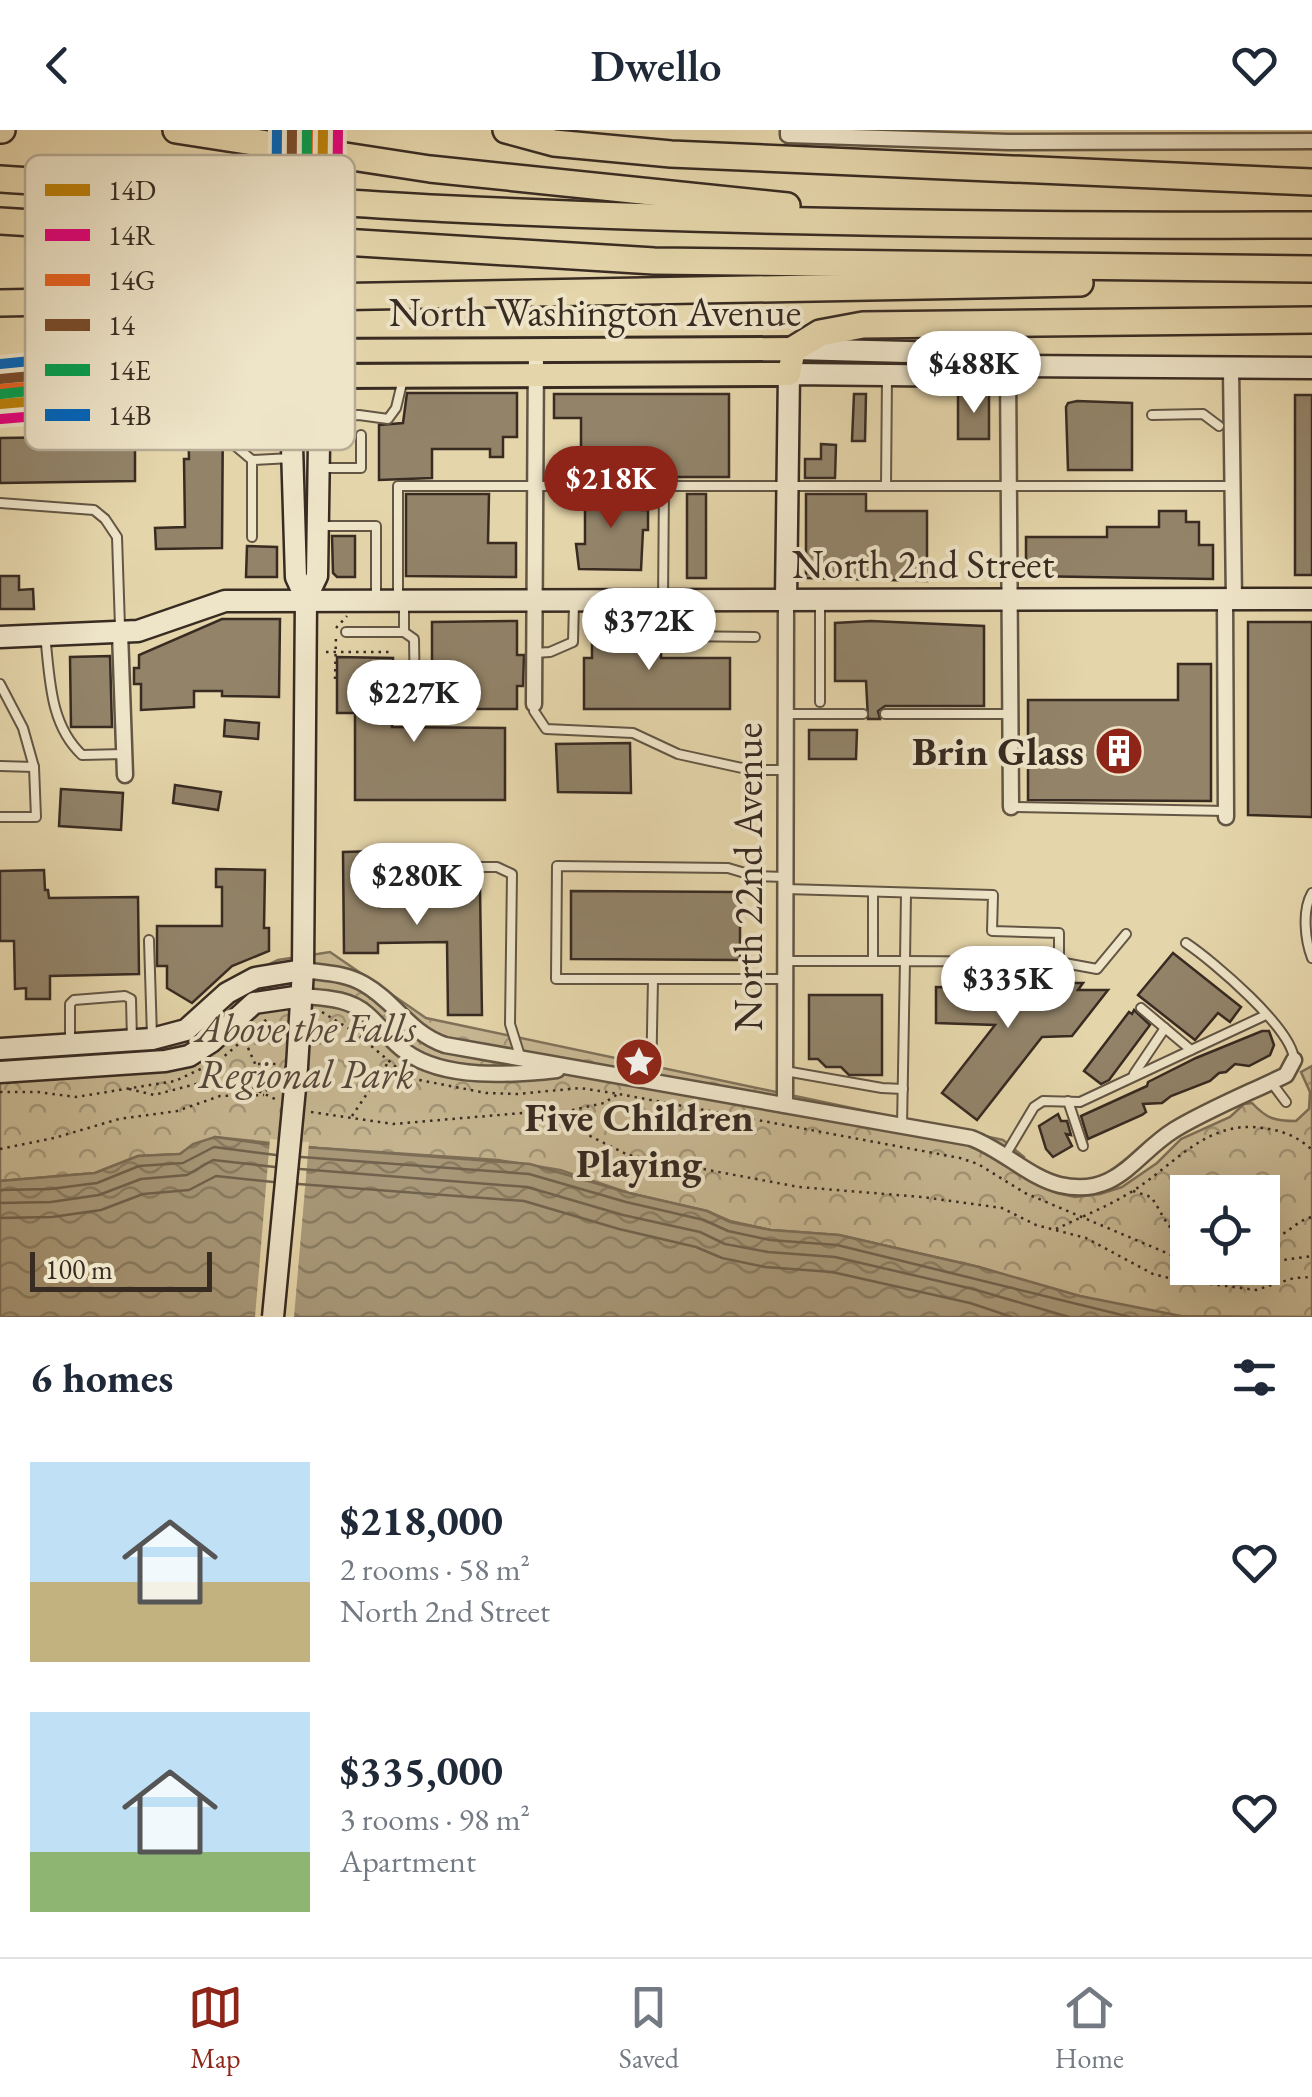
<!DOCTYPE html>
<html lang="en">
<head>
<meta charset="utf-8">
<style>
	:root { --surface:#fff; --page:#f2f2f3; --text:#1f2937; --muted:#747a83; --line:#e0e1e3; --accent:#8f2418 }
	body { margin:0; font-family:"EB Garamond",serif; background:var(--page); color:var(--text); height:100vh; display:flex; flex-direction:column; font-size:38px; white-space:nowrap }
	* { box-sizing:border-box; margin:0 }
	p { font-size:32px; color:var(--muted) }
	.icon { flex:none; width:55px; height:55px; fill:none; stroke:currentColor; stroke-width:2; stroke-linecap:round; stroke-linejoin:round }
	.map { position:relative; height:1187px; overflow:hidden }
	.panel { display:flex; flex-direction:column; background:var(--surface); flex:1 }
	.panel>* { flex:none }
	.tools { position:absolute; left:1170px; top:1045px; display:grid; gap:20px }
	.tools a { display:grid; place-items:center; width:110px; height:110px; border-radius:0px; background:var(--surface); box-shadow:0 10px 40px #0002; font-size:50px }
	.scale { position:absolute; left:30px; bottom:25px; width:182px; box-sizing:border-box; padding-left:10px; border:5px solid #382b22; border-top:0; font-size:28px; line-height:35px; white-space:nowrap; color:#382b22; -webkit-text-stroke:8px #eee4c8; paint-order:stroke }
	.price { position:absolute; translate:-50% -85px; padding:0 22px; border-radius:35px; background:#fff; color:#222; font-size:32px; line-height:65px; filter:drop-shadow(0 2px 5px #0008) }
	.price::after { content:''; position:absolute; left:50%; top:60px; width:30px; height:22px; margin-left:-15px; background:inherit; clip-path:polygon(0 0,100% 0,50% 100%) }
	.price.active { background:var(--accent); color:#fff }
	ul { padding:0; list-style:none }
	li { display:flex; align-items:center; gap:30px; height:250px; padding:0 30px }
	li span { display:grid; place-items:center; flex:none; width:280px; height:200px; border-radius:0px; color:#555 }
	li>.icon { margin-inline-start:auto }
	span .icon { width:120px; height:120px; fill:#fffc; stroke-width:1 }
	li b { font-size:42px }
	h2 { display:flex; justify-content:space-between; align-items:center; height:120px; padding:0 30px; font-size:42px }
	header { display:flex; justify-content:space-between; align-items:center; height:130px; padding:0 30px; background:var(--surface); font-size:45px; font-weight:600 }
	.tabs { display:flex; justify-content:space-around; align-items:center; height:140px; border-top:2px solid var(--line); background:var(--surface); font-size:28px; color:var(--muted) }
	.tabs a { display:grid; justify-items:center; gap:5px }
	.tabs .active { color:var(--accent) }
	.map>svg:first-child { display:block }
</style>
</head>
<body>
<header><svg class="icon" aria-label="back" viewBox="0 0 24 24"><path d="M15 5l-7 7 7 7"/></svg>Dwello<svg class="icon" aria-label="heart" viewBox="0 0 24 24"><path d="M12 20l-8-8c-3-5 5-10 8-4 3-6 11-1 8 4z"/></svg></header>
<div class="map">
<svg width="1312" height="1187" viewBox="0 0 1312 1187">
	<defs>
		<pattern id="park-crowns" width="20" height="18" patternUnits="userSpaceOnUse" patternTransform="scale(2.5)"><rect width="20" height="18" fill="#c8b893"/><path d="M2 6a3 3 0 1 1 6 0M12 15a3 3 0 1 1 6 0" fill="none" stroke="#a39678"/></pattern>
		<pattern id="water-waves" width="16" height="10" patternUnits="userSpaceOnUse" patternTransform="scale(2.5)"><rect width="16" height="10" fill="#aa9b7c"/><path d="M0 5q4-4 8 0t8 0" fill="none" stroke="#8b7f65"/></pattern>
	</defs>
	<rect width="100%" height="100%" fill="#e5d5aa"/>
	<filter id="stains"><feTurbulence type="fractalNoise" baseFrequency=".002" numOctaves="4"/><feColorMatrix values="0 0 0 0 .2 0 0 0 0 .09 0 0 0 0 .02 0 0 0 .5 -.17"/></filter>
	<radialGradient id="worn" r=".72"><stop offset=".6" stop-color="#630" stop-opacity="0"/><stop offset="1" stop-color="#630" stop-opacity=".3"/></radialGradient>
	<path fill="url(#park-crowns)" stroke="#80725a" stroke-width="2.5" fill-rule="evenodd" d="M330,822L426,888L1003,1010L1024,1027L1016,1041L1057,1063L1075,1067L1100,1064L1122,1057L1157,1033L1181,1009L1230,987L1244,974L1252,973C1267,989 1275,991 1296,991L1309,979L1310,962L1301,942L1312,936V1187L1170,1186L1051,1160L979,1137L839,1105L771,1100L730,1091L707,1081L629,1063L560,1040L498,1030L318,1018L215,1007L180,1024L138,1026L95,1043L0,1051V911L156,899L186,888L221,857L278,830ZM1188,1062H1262V1138H1188Z"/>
	<polygon fill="url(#water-waves)" stroke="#7c6e58" stroke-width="2.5" points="215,1007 265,1014 530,1034 629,1063 707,1081 730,1092 771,1100 839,1105 979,1137 1080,1166 1186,1187 0,1187 0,1051 95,1043 138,1026 180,1024 193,1014"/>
	<polygon fill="#e5d5aa" points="270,1009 309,1012 294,1187 255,1187"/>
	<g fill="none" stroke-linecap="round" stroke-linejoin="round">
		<g stroke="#71634f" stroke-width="2.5">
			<polyline points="301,1027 529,1044 626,1072 704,1090 728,1101 770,1110 837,1115 1130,1187"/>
			<polyline points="300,1039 527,1057 623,1085 700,1102 725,1114 768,1122 835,1127 973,1159 1069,1187"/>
			<polyline points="298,1054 524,1071 619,1099 696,1117 722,1128 765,1137 832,1142 970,1173 1012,1187"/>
			<polyline points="0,1060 50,1059 97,1053 139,1036 183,1033 214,1017 276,1025"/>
			<polyline points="0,1073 51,1072 99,1065 141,1049 187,1045 213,1030 275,1037"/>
			<polyline points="0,1088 52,1087 101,1080 143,1064 189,1060 216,1046 273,1052"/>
		</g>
	</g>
	<g fill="#928369" stroke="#382b22" stroke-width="2.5">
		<polygon points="407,263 517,263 517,307 503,307 503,327 490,327 490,319 432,319 432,348 379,350 379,295 403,293"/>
		<polygon points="554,264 729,264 729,347 663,347 663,333 614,333 614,348 599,348 598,332 581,332 581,288 554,288"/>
		<polygon points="854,264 866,264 865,311 852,311"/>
		<rect x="958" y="264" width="31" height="45"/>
		<rect x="1295" y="265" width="17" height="180"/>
		<polygon points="1077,271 1132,273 1132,340 1068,340 1066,277 1068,273"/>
		<polygon points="188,276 223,276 222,418 156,419 155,398 185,397 184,329 189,329"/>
		<polygon points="135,306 135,351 0,353 0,308"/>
		<polygon points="821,314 836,315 835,348 805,348 805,329 821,329"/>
		<polygon points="406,364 489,364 488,413 516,413 516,447 406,446"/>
		<polygon points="563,364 642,364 642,380 648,380 648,400 643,400 641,440 579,439 576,414 585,414 585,373 562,373"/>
		<rect x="687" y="364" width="19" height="84"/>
		<polygon points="806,364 866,364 866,381 927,381 927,451 806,448"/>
		<polygon points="1159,381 1186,381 1186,392 1199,392 1199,415 1213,415 1213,449 1026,446 1026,407 1107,407 1107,397 1159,397"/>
		<polygon points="332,406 355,406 355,447 337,447 333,443"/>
		<polygon points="247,416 277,417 277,447 246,447"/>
		<polygon points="0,446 19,446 19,460 33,459 34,479 0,479"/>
		<polygon points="222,489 280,489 279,567 222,566 222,561 194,561 194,577 141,580 141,554 134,554 134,538 139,538 139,525"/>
		<polygon points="517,491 517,525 524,525 523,556 517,556 517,579 472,579 472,574 465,574 465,548 446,548 446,579 432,579 432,492"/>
		<polygon points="871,491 984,496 984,576 885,576 878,581 880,589 868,589 866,551 835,551 835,493"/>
		<polygon points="592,492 661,492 661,528 730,528 730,579 584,579 584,528 592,528"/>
		<polygon points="1248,492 1312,492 1312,687 1248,685"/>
		<polygon points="110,526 112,597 71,597 70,527"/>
		<polygon points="337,527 393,528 392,597 505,598 505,670 355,670 355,583 337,583"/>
		<polygon points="1178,534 1211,534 1211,671 1028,670 1028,570 1178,570"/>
		<polygon points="225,590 259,593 258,609 224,606"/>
		<polygon points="809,600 857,600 856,629 809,629"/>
		<polygon points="630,613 631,663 558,662 556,614"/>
		<polygon points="175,655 221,662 218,680 173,673"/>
		<polygon points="61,659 123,663 121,700 59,696"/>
		<polygon points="378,721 375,738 379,744 379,777 441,776 441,759 480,759 482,885 448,885 447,812 378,813 378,823 344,823 343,722"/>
		<polygon points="216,739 265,740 264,798 269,798 269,821 232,836 192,873 167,858 167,836 157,836 157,796 222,796 222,757 216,757"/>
		<polygon points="44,740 45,760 48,760 49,768 138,767 139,844 50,846 50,869 26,869 26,858 15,859 14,811 0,811 0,741"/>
		<polygon points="571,761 740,762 740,830 571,829"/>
		<polygon points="1173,823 1241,877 1230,892 1218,883 1195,910 1138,865"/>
		<polygon points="1028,853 1083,853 1078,860 1108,860 1072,906 1042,907 977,990 942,963 995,895 936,893 936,857 1024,859"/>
		<polygon points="809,865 882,865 882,945 849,945 841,937 826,937 818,929 809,929"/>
		<polygon points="1134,880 1150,895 1109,950 1101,954 1084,941 1129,882 1132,884"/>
		<polygon points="1262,901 1269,901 1274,915 1270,925 1249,936 1235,934 1226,942 1219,943 1210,951 1171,966 1162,973 1143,974 1146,982 1142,985 1088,1009 1081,986 1147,956 1148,952 1196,928"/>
		<polygon points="1058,984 1061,991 1067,991 1071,1005 1066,1004 1072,1016 1053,1027 1046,1019 1039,996"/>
	</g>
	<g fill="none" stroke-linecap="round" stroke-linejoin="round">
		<g stroke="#635644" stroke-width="12">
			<g id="lane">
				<polyline points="229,258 233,314 252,330"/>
				<polyline points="1152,285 1203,284 1219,296"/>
				<polyline points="320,286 359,285 388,289 396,278 403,249"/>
				<polyline points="320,338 361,338 361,305"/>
				<polyline points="886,356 887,246"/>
				<polyline points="0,373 94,380 105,389 117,407 120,497"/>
				<polyline points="322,396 376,396 376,468"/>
				<polyline points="252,407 252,330 291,328"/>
				<polyline points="398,468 398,356 1232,356"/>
				<polyline points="663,470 664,355"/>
				<polyline points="820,472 820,572"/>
				<polyline points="679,474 679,506 755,507"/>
				<polyline points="346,502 404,502 404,473"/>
				<polyline points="404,502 414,509 415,573"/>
				<path d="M45,505C50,547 49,594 82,625L124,624"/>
				<polyline points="534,523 550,522 573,512 574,474"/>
				<polyline points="0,554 23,598 34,637 0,636"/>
				<polyline points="534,574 534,581 546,599 633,603 678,624 751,640 786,640"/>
				<polyline points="786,584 863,584"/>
				<polyline points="885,584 1010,584"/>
				<polyline points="1011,677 1226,681"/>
				<polyline points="0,687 36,687 34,637"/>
				<polyline points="382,737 497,737 512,744 510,894 521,929"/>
				<polyline points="785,747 755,746 728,738 557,736 556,849 785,849"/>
				<polyline points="786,759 993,765 992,801 1059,803 1059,832"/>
				<path d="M1312,763C1302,780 1305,810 1312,828"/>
				<polyline points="149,810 152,906"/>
				<path d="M1186,813C1213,831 1293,899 1294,930"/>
				<polyline points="785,831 905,831 906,763"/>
				<polyline points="873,831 873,762"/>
				<polyline points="1141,878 1191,920"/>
				<polyline points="70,914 70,874 74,870 125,866 131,869 132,910"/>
				<polyline points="785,941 882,958 903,959"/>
				<polyline points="1134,944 1165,898"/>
				<polyline points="1271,952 1286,972"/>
				<polyline points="651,953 653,849"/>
				<polyline points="1068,971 1083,1016"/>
				<polyline points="902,996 905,831 1059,832 1097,839 1126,804"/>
				<polyline points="1006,1024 1034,977 1043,971 1080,972 1266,885"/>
			</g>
		</g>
		<g stroke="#635644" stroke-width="19">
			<g id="street">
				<polyline points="788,0 788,5 1008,12 1312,11"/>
				<polyline points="1008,236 1011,677"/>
				<polyline points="1231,239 1234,470"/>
				<polyline points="1225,470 1226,687"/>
				<polyline points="120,502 125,645"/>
				<polyline points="534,574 536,218"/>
				<path d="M303,840C324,843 345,843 364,854C396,872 408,902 445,915L971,1008C1003,1020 1030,1048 1060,1055C1117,1068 1134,1025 1174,1000C1209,979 1249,963 1286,945L1294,930"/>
				<path d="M302,866C325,868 349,868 367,884C381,896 391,912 406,922C445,950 512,945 557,940"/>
				<polyline points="785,975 786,469"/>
			</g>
		</g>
		<g stroke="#382b22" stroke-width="25">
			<g id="secondary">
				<polyline points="794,219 983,224 1008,236"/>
				<polyline points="290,251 296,447 306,469 303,840 297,937"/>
				<polyline points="306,469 317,446 320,247"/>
				<polyline points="786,469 789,244 984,246 1008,236 1312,238"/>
				<polyline points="0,507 138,501 225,471 1312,469"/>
				<polyline points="0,919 152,909 186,900 227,863 255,848 303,840"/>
				<polyline points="0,942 165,931 189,926 211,912 254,873 302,866"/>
			</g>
		</g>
		<g stroke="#382b22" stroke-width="28">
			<polyline id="primary" points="0,249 290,221 794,219 789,244 341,246 0,274"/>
		</g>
		<g stroke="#382b22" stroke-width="30">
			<g id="highway">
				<polyline points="0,0 2,0"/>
				<polyline points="176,0 430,39 787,76"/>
				<polyline points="506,0 554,13 671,24 1312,52"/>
				<path d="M0,49C158,59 316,73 474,80C753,93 1033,96 1312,95"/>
				<polyline points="0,91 654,131 1312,139"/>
				<polyline points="0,173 1080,153"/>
				<polyline points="794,219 820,203 863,195 1312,190"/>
			</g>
		</g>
		<g stroke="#382b22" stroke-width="2.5" stroke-dasharray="2.5 5" stroke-linecap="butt">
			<polyline points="336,498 347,486"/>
			<polyline points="326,522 393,522"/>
			<polyline points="335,549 336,506"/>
			<polyline points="322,882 356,903 409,948 486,963 518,964 580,958 619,964 960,1028 978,1034 1025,1063 1188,1132"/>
			<polyline points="245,911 268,963"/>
			<polyline points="258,934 278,934"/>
			<polyline points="129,959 154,965 215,949 242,953 275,969"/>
			<polyline points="0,962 38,962 76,967 175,951 220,930 267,889"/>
			<polyline points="311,982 393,994 534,982 548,985 628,1025 799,1057 922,1067 1002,1078 1036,1095 1086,1108 1153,1144 1173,1149 1256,1160 1294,1148 1312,1147"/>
			<polyline points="550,985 604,973 618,964"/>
			<polyline points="352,986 387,934"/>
			<polyline points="0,1019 54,1008 119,989 177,981 220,966 264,965"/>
			<path d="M1133,1061L1151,1067C1163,1083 1168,1104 1188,1110"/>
			<path d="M1056,1099C1079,1088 1104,1078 1126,1065C1172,1039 1204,989 1263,998C1281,1000 1299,1007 1312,1020"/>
			<path d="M1262,1110C1285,1110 1292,1092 1312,1087"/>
			<polyline points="1262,1133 1312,1126"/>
		</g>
		<use href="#lane" stroke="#eee4c8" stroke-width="8"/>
		<use href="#street" stroke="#eee4c8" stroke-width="14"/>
		<use href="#secondary" stroke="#eee4c8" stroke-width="20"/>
		<use href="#primary" stroke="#e5d5aa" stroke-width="22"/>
		<use href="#highway" stroke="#e5d5aa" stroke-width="25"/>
		<g stroke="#382b22" stroke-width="25" stroke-linecap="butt">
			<polyline id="secondary-bridge" points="273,1187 297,937"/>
		</g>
		<g stroke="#382b22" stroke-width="28" stroke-linecap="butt">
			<g id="primary-bridge">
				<polyline points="290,193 292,0"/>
				<polyline points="320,196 323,0"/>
			</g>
		</g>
		<use href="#secondary-bridge" stroke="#eee4c8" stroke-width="20"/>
		<use href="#primary-bridge" stroke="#e5d5aa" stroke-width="22"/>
		<g stroke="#eee4c8" stroke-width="18">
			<g id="bus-1">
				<polyline points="320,247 323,0"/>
				<polyline points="0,274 320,247"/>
			</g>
		</g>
		<g stroke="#eee4c8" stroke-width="18">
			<g id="bus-2">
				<polyline points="335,247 338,0"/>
				<polyline points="1,289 321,262"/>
			</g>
		</g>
		<g stroke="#eee4c8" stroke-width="18">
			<polyline id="bus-3" points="0,259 305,233 308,0"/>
		</g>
		<g stroke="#eee4c8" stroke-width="18">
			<polyline id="bus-4" points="0,249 290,221 292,0"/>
		</g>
		<g stroke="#eee4c8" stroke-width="18">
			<polyline id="bus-5" points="1,264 299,233 305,221 307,0"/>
		</g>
		<g stroke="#eee4c8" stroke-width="18">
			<polyline id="bus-6" points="0,234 275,207 277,0"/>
		</g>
		<use href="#bus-1" stroke="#be810a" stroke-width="10"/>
		<use href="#bus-2" stroke="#e5007d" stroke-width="10"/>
		<use href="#bus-3" stroke="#e96222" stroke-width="10"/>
		<use href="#bus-4" stroke="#7a4b2a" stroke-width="10"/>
		<use href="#bus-5" stroke="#03a04f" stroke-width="10"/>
		<use href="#bus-6" stroke="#0065bd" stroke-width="10"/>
	</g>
	<defs>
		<g id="building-disc" transform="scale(2.5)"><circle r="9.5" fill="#8f2418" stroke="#eee4c8"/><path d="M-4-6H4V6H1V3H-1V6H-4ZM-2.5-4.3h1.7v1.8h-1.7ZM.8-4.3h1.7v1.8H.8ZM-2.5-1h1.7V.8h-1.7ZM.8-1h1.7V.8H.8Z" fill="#fff"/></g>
		<g id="sight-disc" transform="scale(2.5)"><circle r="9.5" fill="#8f2418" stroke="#eee4c8"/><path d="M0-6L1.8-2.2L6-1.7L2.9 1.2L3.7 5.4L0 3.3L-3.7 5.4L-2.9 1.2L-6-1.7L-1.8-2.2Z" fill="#fff"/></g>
	</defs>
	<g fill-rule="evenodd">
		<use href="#building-disc" x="1119" y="621"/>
		<use href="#sight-disc" x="639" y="932"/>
	</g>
	<g text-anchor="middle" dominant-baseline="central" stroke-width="8" stroke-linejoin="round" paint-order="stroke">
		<g font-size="40" fill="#382b22" stroke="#eee4c8">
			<text x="595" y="182">North Washington Avenue</text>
			<text x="923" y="434">North 2nd Street</text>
			<text transform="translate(748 747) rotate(-90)">North 22nd Avenue</text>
		</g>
		<g font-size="40" font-weight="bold" fill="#382b22" stroke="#eee4c8" text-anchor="end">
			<text x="1084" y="621">Brin Glass</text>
			<text x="639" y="987" text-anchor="middle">Five Children<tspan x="639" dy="46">Playing</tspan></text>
		</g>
		<g font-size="40" font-style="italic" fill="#554739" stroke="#eee4c8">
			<text x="306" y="898">Above the Falls<tspan x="306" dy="46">Regional Park</tspan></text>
		</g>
	</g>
	<rect x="25" y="25" width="330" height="295" rx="15" fill="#eee4c8" stroke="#b7ac96" stroke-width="2.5"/>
	<rect x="45" y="54" width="45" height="12" fill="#be810a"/>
	<rect x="45" y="99" width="45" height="12" fill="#e5007d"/>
	<rect x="45" y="144" width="45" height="12" fill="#e96222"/>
	<rect x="45" y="189" width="45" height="12" fill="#7a4b2a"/>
	<rect x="45" y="234" width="45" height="12" fill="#03a04f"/>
	<rect x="45" y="279" width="45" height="12" fill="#0065bd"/>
	<g font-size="28" fill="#382b22">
		<text x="108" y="70">14D</text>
		<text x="108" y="115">14R</text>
		<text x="108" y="160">14G</text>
		<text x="108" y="205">14</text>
		<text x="108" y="250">14E</text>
		<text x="108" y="295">14B</text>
	</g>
	<rect width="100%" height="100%" filter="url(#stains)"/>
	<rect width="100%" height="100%" fill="url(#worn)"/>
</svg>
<div class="tools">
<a><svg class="icon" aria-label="locate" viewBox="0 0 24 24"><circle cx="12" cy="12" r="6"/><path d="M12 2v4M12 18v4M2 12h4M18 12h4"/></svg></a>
</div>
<div class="scale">100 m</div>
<b class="price" style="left:974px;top:286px">$488K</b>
<b class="price active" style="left:611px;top:401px">$218K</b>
<b class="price" style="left:649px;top:543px">$372K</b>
<b class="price" style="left:414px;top:615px">$227K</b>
<b class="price" style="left:417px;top:798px">$280K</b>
<b class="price" style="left:1008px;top:901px">$335K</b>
</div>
<section class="panel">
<h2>6 homes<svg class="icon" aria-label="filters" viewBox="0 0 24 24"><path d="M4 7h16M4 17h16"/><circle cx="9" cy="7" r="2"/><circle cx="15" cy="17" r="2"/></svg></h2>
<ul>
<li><span style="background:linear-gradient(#bfe0f5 60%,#c2b280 0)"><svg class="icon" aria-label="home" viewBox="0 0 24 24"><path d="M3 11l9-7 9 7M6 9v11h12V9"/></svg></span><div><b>$218,000</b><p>2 rooms · 58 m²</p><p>North 2nd Street</p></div><svg class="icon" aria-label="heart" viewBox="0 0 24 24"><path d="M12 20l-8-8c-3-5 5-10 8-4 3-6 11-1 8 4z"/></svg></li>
<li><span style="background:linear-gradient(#bfe0f5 70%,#8fb573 0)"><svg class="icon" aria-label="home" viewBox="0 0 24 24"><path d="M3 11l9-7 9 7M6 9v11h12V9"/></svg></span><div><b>$335,000</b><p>3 rooms · 98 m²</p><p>Apartment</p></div><svg class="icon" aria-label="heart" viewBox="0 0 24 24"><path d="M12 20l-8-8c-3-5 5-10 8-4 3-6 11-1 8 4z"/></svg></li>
</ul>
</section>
<nav class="tabs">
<a class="active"><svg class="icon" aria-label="map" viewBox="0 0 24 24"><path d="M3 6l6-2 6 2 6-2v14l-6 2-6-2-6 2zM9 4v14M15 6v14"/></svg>Map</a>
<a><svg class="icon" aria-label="saved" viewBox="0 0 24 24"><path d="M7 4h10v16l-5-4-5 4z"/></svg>Saved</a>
<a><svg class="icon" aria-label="home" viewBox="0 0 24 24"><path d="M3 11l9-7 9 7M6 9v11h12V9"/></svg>Home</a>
</nav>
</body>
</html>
